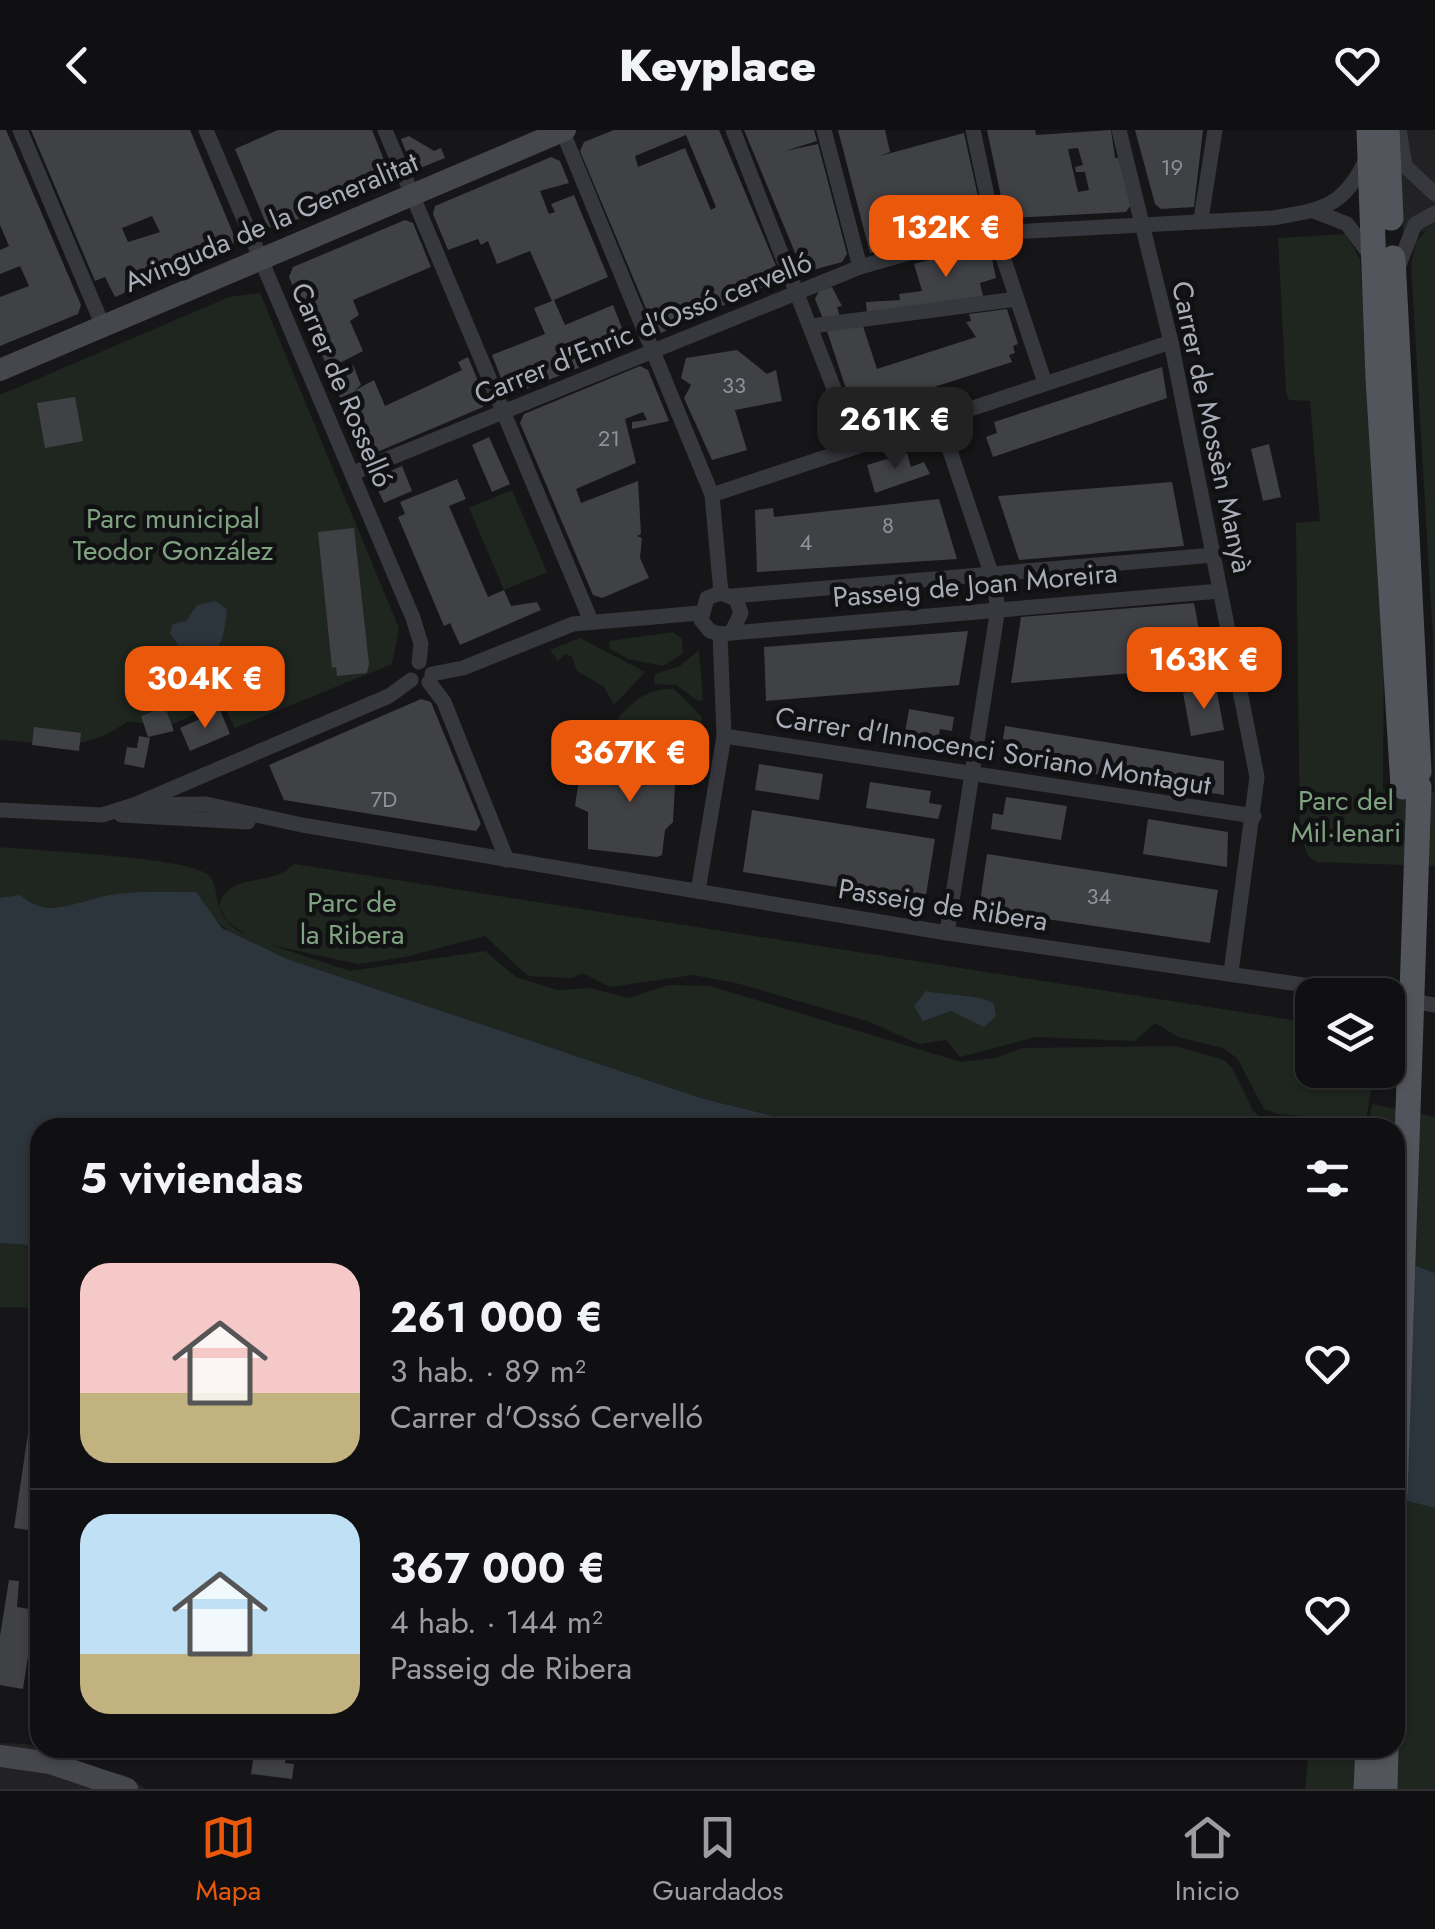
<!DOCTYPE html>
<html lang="es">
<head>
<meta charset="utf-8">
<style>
	:root { --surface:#101012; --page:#19191b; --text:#f1f3f6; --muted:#9c9d9f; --line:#303032; --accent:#ea580c }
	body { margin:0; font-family:Jost,sans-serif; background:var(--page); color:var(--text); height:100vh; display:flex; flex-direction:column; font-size:38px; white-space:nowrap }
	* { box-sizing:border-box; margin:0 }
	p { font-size:32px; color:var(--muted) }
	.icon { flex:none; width:55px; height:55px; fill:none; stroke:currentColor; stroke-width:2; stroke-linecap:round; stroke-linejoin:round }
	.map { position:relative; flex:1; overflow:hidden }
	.side { position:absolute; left:30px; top:988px; width:1375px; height:640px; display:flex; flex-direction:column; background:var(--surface); border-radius:30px; box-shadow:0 2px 8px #0004,0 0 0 2px var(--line) }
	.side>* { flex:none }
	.tools { position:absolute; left:1295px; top:848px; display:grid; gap:20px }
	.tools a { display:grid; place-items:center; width:110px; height:110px; border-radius:20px; background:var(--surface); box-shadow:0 2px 8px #0004,0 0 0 2px var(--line); font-size:50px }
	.price { position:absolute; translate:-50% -85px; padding:0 22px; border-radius:20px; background:var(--accent); color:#fff; font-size:32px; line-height:65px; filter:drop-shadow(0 2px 5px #0008) }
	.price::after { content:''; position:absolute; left:50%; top:60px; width:30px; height:22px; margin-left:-15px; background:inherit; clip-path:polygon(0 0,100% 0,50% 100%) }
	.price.current { background:#222; color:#fff }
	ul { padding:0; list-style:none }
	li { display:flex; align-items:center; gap:30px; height:250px; padding:0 50px }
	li+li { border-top:2px solid var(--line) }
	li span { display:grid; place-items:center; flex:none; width:280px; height:200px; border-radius:30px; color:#555 }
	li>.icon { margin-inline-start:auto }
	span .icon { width:120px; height:120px; fill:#fffc; stroke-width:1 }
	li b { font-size:42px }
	h2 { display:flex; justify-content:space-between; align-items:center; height:120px; padding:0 50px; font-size:42px }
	header { display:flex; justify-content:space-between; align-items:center; height:130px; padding:0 50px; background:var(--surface); font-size:45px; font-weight:800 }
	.tabs { display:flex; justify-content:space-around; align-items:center; height:140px; border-top:2px solid var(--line); background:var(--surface); font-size:28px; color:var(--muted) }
	.tabs a { display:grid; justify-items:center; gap:5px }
	.tabs .current { color:var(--accent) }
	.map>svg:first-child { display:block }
</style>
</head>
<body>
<header><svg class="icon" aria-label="back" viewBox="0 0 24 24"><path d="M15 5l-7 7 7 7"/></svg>Keyplace<svg class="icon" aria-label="heart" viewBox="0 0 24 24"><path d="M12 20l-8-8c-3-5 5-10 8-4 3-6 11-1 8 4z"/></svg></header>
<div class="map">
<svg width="1435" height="1659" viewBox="0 0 1435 1659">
	<rect width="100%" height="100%" fill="#161618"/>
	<g fill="#222225">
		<polygon points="1396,0 1435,0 1435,101 1403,102"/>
		<polygon points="0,1613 28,1614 71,1633 125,1645 146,1659 0,1659"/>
	</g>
	<g fill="#1e261f">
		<polygon points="1435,93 1435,736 1317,732 1308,726 1300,704 1296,393 1320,391 1310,271 1289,270 1286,262 1278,108 1346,104 1360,129 1384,502 1383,660 1434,662 1433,510 1411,134 1417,110"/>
		<path d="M260,163L399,498L392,534L235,598L222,572L166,597L128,591C83,624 53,613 0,610V265L229,167Z"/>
		<polygon points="512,360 547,442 504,460 469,378"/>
		<polygon points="673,502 682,509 683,523 663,536 628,529 610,519 609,511"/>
		<polygon points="580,508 645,542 614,575 604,557 577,541 572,527 565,524 558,531 550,520"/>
		<polygon points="699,520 703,570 698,571 676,555 654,554 655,544 680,536"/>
		<path d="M674,559L702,587L696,628L621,614L618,606L624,594L618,588C634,570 648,558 674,559Z"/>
		<path d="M0,717C39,721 183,727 207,744C224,756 206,786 246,805L227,791L219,776C228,741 272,758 294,734L1312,893V940H1374L1366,991L1277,984L1264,979L1237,928L1223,918L1178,907L1155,893L1135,911L1036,907L960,927L946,910L919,914L867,891L740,854L693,845L610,857L583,843L572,848L528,846L485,806L405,827L358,834L271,815L350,841L485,821L516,847L557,860L591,858L629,868L668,855L710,856L961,932L995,928L1023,918L1175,916L1224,930L1233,939L1253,981L1263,989L1368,996L1372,974L1435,987V1143L1395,1128V998H871L797,992L704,969L287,829C258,818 230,809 211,784L101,767L73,778L32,776L0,768Z"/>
		<polygon points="0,1113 40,1116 40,1178 0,1177"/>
		<polygon points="1395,1368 1435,1378 1435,1659 1305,1659 1309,1618 1395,1618"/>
	</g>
	<g fill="#2c353c">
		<path d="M215,471L227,479C223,508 224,531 184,524L170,503L173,494L186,491L197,475Z"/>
		<path d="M196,762L222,798L287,829L704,969L797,992L871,997L40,998V1116L0,1113V768L20,765C46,788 72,774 101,767C130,760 166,762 196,762Z"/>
		<path d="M926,861C945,866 982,864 994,874L996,886L984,897L951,881L923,891L914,876Z"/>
		<polygon points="1395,1128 1435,1143 1435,1378 1395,1368"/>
	</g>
	<g fill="#404145" fill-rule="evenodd">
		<polygon points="0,0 6,0 81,175 78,184 0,216 0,167 29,156 20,136 0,144 0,120 9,116 0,95"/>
		<path d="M31,0H190L235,108L232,117L115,167L105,147L95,151ZM152,86L160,102L128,112L122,98Z"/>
		<polygon points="278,0 372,0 390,45 387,52 274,99 267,96 235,19"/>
		<path d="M614,0H719L779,143L776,152L661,203L655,200L580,21L584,12ZM686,5L716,77L711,80L685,18L638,37L635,26Z"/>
		<polygon points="744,0 814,0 817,11 785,21 818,14 847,124 842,132 809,141 801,137"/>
		<polygon points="838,0 885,0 890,22 880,26 964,3 982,85 977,93 870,123"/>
		<path d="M987,0H1035L1036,5L1111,0L1115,28H1118L1131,75L1126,82L1011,88L1004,81ZM1078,18L1083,35L1075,37L1076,42H1085L1089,60L1078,62L1068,19Z"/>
		<polygon points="1135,0 1203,0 1194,77 1161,79 1155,74"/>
		<polygon points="409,6 434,21 441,18 445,28 420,38 411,34 401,9"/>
		<polygon points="551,27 560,31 569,53 540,61 549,84 555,82 551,74 574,65 608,147 554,170 565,195 613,175 626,208 581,230 583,236 514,264 506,261 492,225 545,204 534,178 552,171 530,121 497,134 488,111 481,115 478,109 448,120 433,84 435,76"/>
		<polygon points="405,90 413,93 431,137 353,170 359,185 350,191 363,221 328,239 289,147 293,137"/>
		<polygon points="983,115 990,119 996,148 980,153 983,166 867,183 866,172 900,170 899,164 922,161 914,134"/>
		<polygon points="832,157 842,176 837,177 840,187 823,189 815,169 819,161"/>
		<polygon points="1007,179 1018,214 1013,216 1015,223 1009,225 1012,232 869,278 858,265 849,268 827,201 863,196 877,239 976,207 966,192 971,191 969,184"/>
		<polygon points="737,220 767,244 776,240 782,271 735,280 747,320 712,330 684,268 691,255 681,248 686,228"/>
		<polygon points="468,227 486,270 483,277 370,325 363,322 331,246 353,235 361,255 354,261 374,250 385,276 462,240 458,232"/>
		<polygon points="640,236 648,240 669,291 632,299 632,292 647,290 643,282 625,289 636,333 576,359 581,373 638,351 641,404 637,406 642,408 640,428 649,448 602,468 593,465 520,293 524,284"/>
		<polygon points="1162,237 1167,268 993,327 986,307 997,303 994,292"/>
		<polygon points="75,267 83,311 45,318 37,273"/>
		<polygon points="489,307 510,354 492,362 472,315"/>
		<polygon points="1269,314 1281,367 1263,371 1251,319"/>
		<polygon points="907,323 911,337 924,332 930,344 875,363 867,335"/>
		<polygon points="402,336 412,361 384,373 375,354 379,346"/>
		<polygon points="457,349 466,369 449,376 488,467 504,460 511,476 537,472 541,480 460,515 450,493 444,496 398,387 405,384 400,372"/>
		<polygon points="1172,352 1184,416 1019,430 998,366"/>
		<polygon points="939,369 957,429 757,442 755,380 773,378 774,387"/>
		<polygon points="354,398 369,534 367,543 337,546 336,537 332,538 318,402"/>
		<polygon points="1194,473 1206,537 1011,553 1021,487"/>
		<polygon points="968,501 959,555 766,571 764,517"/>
		<polygon points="1216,557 1224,600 1191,606 1183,563"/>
		<polygon points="421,569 431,572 481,694 476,701 284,670 269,635"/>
		<polygon points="165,577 174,601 148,607 141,586"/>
		<polygon points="909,579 954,587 952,601 940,599 937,619 903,614"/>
		<polygon points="220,580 230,604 190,621 180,598"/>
		<polygon points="1005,596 1224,631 1224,665 1011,630 1013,611 1003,609"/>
		<polygon points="34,597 81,603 79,621 32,615"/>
		<polygon points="139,606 150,608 144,638 124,634 127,617 137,618"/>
		<polygon points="633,613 650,621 654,632 676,635 673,692 665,700 662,725 657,727 588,719 588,682 575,676 578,655 593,653 601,640 612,642"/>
		<polygon points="759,634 823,644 819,670 755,660"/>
		<polygon points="870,652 931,661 929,673 942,675 938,689 866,678"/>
		<polygon points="1006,667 1067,676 1061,710 991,699 993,683 1003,685"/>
		<polygon points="752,680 935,709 925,771 743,742"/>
		<polygon points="1148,689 1228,702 1227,737 1143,724"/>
		<polygon points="987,724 1218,760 1210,813 979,779"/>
		<polygon points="38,1236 40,1366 35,1401 14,1398"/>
		<polygon points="9,1450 19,1451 17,1477 35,1480 23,1559 0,1555 0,1506"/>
		<polygon points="254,1623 286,1627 285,1633 294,1634 292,1649 251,1644"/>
	</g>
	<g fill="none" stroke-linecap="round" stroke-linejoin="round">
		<g stroke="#37383d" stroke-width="15">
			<polyline points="20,0 103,196"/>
			<polyline points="206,0 413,488 421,514 419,532"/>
			<polyline points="385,0 591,491"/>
			<polyline points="562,0 712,365 721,463"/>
			<polyline points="733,0 856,315"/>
			<polyline points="824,0 860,137"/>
			<polyline points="973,0 995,103 1045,253"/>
			<polyline points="1119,0 1171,212 1257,647 1231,842"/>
			<polyline points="1399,0 1405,36 1435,64"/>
			<polyline points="1314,81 1347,94 1371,126"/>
			<polyline points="1201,89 1215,0"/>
			<polyline points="1397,140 1415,94 1435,83"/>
			<polyline points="812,196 1017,169"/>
			<polyline points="939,288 991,443 998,478 947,803"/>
			<path d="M353,343L860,137L944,113L995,103L1272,88C1324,79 1343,78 1367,28"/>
			<polyline points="712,365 1171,212"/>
			<polyline points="733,466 1214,425"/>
			<polyline points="733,499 741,483 736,469 721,463 707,468 701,490 710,501 720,504 1220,461"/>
			<polyline points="432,544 463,538 573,494 700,483"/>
			<polyline points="429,552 444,572 507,730"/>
			<polyline points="724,606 1254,686"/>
			<polyline points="134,675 206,674 302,695 947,803 1373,865"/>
			<polyline points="0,680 102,685 134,675 389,566 411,550"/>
			<polyline points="121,685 248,692"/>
			<polyline points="698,761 724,606 720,504"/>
			<polyline points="1388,867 1435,875"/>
		</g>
		<g stroke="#45474d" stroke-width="22">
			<polyline points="0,240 565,0"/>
			<polyline points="0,1626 50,1633 127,1659"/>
		</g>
		<g stroke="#53555c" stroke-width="25">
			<polyline points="1369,0 1378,248 1403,657"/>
			<polyline points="1387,0 1391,88"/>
			<polyline points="1393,128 1419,642"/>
			<polyline points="1366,1659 1368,1618"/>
			<polyline points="1385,1659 1386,1618"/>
		</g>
		<polyline stroke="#53555c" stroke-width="25" points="1395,1363 1419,657"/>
	</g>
	<g text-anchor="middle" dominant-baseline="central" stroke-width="9" stroke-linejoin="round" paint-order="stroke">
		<g font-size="22" fill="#8e929b">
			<text x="1172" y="37">19</text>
			<text x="734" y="255">33</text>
			<text x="609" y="308">21</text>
			<text x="888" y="395">8</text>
			<text x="806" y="412">4</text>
			<text x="384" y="669">7D</text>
			<text x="1099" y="766">34</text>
		</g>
		<g font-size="28" fill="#a8adb8" stroke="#111113">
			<text transform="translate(271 92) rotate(-23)">Avinguda de la Generalitat</text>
			<text transform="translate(643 198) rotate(-22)">Carrer d'Enric d'Ossó cervelló</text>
			<text transform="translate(342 255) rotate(67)">Carrer de Rosselló</text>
			<text transform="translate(1212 297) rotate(78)">Carrer de Mossèn Manyà</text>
			<text transform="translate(975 455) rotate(-5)">Passeig de Joan Moreira</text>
			<text transform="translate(993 621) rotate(9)">Carrer d'Innocenci Soriano Montagut</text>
			<text transform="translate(943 775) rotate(9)">Passeig de Ribera</text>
		</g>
		<g font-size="28" fill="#7fa381" stroke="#111113">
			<text x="173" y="388">Parc municipal<tspan x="173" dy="32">Teodor González</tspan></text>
			<text x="1346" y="670">Parc del<tspan x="1346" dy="32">Mil·lenari</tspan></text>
			<text x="352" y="772">Parc de<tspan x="352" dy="32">la Ribera</tspan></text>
		</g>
	</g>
</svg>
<div class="tools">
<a><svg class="icon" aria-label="layers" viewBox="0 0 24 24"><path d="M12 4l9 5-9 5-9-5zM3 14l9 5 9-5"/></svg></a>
</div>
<b class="price" style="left:946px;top:150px">132K €</b>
<b class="price current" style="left:895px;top:342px">261K €</b>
<b class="price" style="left:1204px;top:582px">163K €</b>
<b class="price" style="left:205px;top:601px">304K €</b>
<b class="price" style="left:630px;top:675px">367K €</b>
<section class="side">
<h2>5 viviendas<svg class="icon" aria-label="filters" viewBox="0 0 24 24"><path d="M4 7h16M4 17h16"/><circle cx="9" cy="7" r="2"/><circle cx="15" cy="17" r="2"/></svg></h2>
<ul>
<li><span style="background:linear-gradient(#f6c9c9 65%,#c2b280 0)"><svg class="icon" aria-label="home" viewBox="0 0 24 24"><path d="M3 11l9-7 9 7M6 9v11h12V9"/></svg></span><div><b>261 000 €</b><p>3 hab. · 89 m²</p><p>Carrer d'Ossó Cervelló</p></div><svg class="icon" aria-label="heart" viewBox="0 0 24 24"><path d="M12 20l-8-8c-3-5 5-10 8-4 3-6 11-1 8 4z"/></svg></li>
<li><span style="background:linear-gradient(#bfe0f5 70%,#c2b280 0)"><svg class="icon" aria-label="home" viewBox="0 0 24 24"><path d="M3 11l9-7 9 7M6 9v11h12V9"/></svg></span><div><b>367 000 €</b><p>4 hab. · 144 m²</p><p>Passeig de Ribera</p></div><svg class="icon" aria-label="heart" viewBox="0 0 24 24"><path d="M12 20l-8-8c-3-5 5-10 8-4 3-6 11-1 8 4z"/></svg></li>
</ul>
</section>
</div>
<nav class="tabs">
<a class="current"><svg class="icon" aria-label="map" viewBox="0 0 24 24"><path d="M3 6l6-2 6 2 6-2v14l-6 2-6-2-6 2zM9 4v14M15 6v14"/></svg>Mapa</a>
<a><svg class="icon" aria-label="saved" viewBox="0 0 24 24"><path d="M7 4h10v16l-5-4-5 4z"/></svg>Guardados</a>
<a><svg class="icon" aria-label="home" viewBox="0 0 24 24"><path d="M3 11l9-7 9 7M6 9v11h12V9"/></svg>Inicio</a>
</nav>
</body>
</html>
